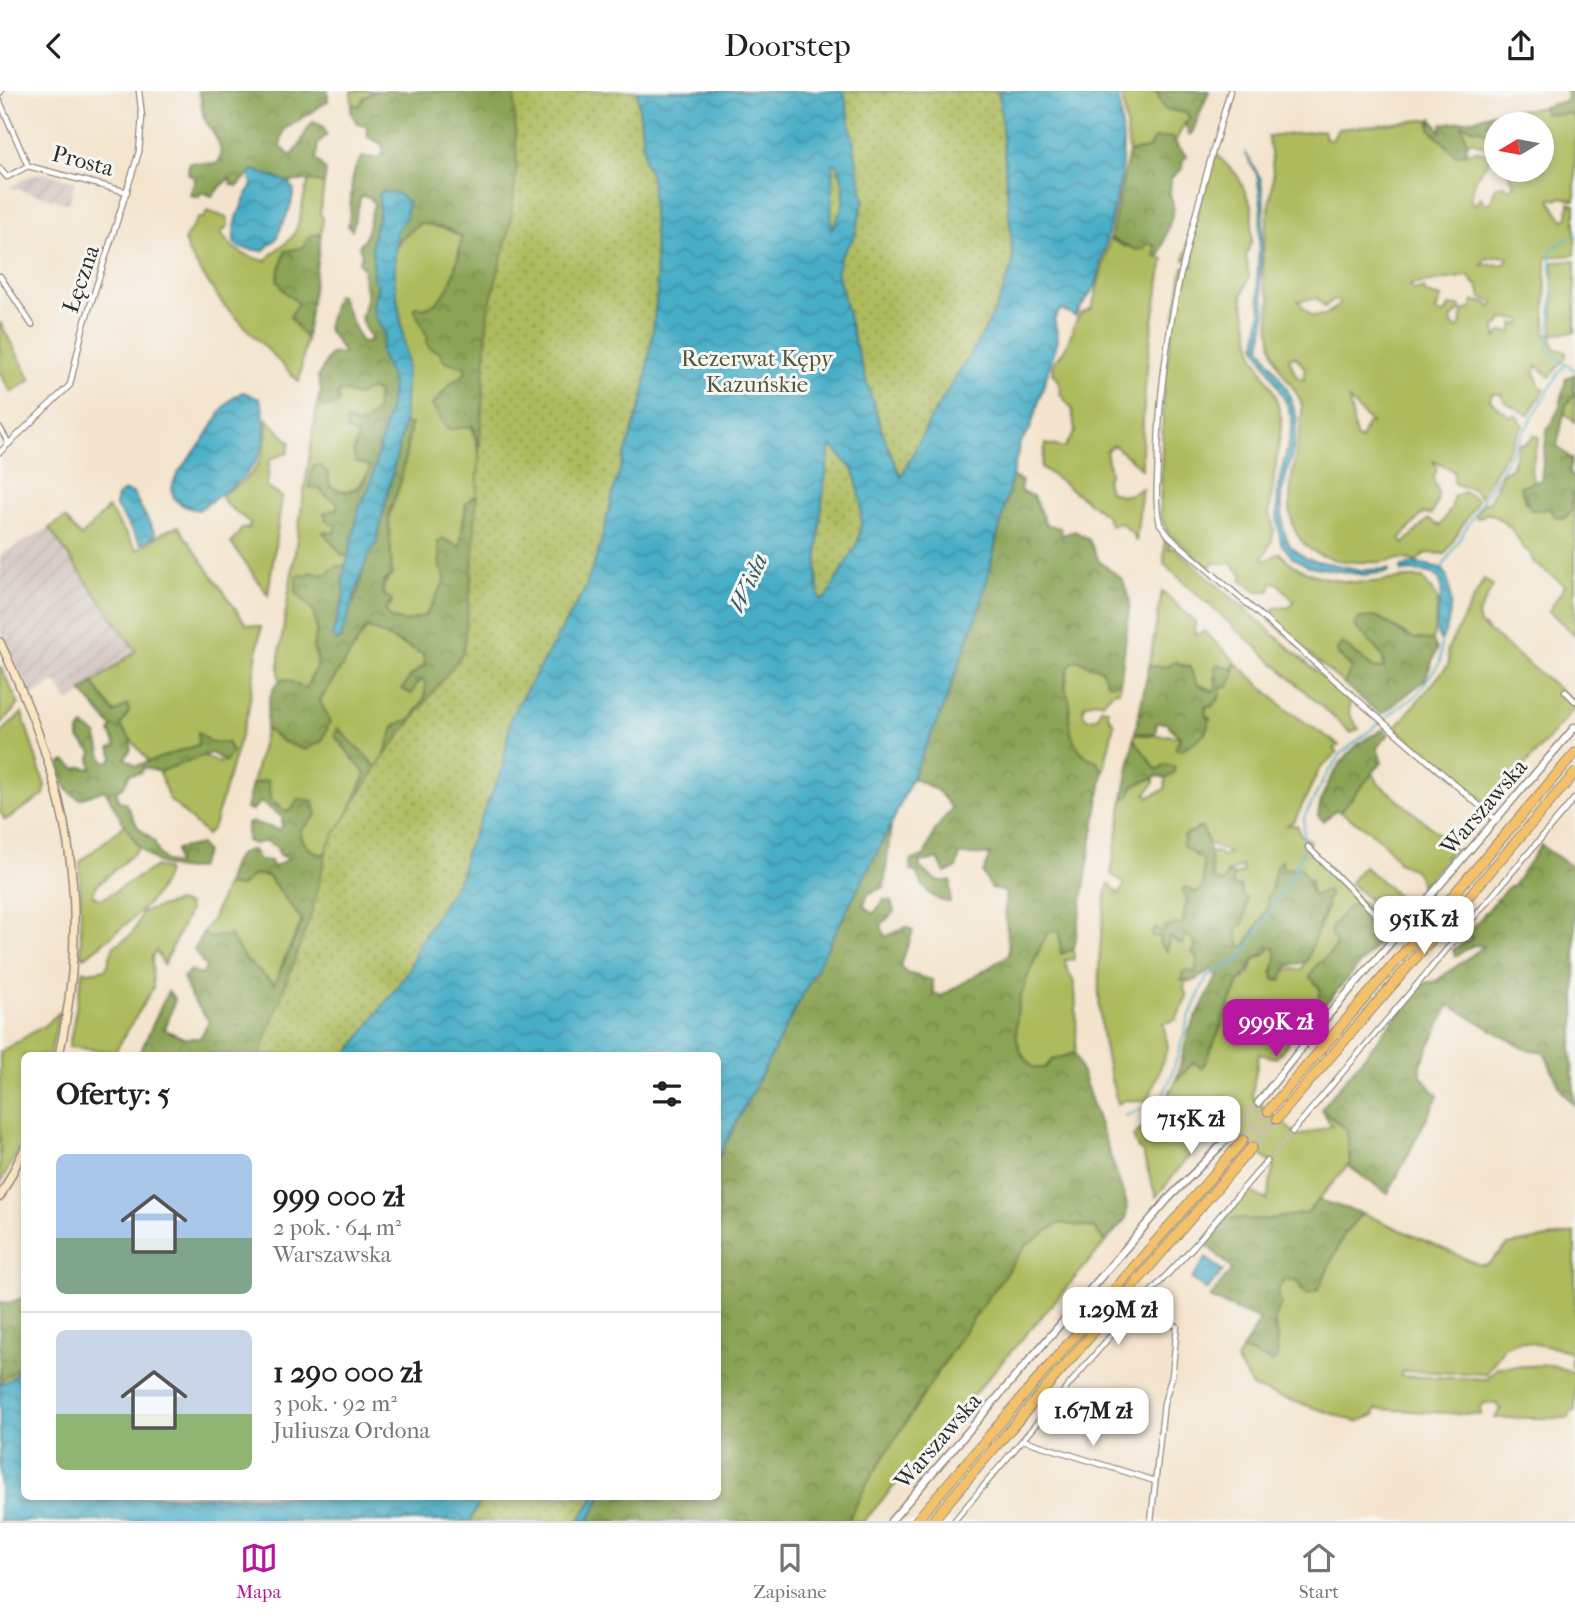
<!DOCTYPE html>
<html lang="pl">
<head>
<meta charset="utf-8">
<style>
	:root { --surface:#fff; --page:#f6f6f6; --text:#222; --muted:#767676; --line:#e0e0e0; --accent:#b5179e }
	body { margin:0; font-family:"IM FELL French Canon",serif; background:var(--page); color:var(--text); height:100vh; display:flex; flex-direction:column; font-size:26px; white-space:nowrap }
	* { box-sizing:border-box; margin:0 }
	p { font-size:23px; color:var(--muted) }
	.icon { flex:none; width:38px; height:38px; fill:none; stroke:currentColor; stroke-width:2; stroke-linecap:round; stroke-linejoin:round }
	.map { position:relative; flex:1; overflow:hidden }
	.drawer { position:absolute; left:21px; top:961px; width:700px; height:448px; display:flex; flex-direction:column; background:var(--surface); border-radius:10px; box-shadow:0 4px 10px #0003 }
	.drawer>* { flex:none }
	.needle { width:46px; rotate:260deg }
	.fabs { position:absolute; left:1484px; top:21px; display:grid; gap:14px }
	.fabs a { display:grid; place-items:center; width:70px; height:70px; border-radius:50%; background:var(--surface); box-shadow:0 4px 10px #0003; font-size:35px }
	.price { position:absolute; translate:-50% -60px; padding:0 16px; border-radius:14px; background:#fff; color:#222; font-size:23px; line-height:46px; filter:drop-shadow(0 2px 4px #0008) }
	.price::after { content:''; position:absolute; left:50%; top:42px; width:21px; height:16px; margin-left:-10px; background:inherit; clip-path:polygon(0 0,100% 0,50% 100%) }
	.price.selected { background:var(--accent); color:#fff }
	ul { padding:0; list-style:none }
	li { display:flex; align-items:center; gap:21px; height:175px; padding:0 35px }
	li+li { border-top:2px solid var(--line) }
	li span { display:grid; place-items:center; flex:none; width:196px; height:140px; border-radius:10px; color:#555 }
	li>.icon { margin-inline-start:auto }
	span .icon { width:84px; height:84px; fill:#fffc; stroke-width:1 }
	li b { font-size:30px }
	h2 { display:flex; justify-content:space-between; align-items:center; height:84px; padding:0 35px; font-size:30px }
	header { display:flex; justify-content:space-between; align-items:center; height:91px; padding:0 35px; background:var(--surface); font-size:32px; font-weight:600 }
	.dock { display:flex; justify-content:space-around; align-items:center; height:98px; border-top:2px solid var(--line); background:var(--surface); font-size:19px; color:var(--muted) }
	.dock a { display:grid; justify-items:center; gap:4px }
	.dock .selected { color:var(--accent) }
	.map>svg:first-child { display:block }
</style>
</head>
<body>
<header><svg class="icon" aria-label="back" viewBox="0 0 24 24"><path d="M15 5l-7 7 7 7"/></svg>Doorstep<svg class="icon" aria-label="share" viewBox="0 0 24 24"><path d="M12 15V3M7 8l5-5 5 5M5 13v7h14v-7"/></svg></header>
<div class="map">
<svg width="1575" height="1430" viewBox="0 0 1575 1430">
	<defs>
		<pattern id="industrial-furrows" width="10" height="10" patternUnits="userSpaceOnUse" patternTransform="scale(1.75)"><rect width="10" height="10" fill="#cfc0bb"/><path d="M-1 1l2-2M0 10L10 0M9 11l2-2" fill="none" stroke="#b2a5a1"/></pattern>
		<pattern id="forest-crowns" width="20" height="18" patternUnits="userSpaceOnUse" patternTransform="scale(1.75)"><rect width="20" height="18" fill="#8aa354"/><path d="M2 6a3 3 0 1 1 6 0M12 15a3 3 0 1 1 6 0" fill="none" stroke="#718546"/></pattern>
		<pattern id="park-dots" width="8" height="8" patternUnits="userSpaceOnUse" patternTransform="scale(1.75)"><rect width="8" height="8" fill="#adbb5d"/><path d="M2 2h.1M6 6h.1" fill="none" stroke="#8d984d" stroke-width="1.8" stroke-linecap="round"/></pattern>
		<pattern id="water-waves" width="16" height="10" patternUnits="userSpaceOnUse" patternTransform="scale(1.75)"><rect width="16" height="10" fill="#47aec7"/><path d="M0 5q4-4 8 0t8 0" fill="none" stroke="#3b8ea2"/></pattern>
	</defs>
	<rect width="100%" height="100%" fill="#f6f6f2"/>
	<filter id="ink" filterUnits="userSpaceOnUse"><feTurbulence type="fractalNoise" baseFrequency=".0143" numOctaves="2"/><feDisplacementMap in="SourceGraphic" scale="14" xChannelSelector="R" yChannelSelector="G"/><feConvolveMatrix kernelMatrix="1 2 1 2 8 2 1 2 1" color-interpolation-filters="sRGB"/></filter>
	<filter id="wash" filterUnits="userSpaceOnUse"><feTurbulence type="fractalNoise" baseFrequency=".00686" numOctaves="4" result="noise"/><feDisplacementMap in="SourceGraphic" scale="28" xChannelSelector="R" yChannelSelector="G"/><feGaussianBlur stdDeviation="1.57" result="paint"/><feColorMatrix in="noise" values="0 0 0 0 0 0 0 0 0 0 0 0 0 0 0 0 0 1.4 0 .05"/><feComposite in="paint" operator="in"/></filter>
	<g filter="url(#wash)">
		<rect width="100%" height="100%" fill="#f4e4cd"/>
		<g fill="url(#industrial-furrows)">
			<polygon points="44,82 75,90 69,113 10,96 30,85"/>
			<polygon points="49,437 136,560 69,611 55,591 32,605 0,540 0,464"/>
		</g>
		<g fill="#adbb5d" stroke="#6c7344" stroke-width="2" fill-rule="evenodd">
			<polygon points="351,0 375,0 364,7 359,16 352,13"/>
			<polygon points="1122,0 1156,0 1163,10 1187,22 1190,29 1185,32 1175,51 1171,46 1156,49 1148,58 1129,61"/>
			<path d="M1544,16L1545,22H1568L1575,27V110L1562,106L1557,109L1551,107L1550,110L1563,129L1568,127L1569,112L1575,114V164L1547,166L1546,169L1545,244L1553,242V171L1575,170V241L1553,243L1552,251L1556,258L1566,260V266L1550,286L1537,275L1535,280L1539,294L1545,298L1528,324L1505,311L1501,303H1492L1490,309L1509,325L1516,324L1523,334L1480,406L1473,398L1454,393V380L1433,370L1437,378L1433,389C1441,402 1439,412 1431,424L1423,422L1400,448L1404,453L1428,428L1440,435L1452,416L1453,406L1464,401L1478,409L1445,463L1426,462L1415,471C1401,465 1394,470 1379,471C1359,472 1328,471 1311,459C1269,429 1303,358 1302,317C1301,303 1285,288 1279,275C1268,253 1269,230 1270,206C1253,188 1271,114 1273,89C1273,74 1271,60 1268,46L1324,39L1326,47L1332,49L1338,38L1432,28L1429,32L1456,64L1478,60L1489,62V71C1477,81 1472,96 1471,111L1476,113L1480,105L1485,113L1490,112L1496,95L1504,94L1508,98L1515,94L1507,79H1542V33H1496L1494,60L1472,50L1467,52L1462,34L1485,40L1490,46L1487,33L1491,22ZM1503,165L1508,166L1505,173L1481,174L1485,168ZM1468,185L1479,197L1481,207L1493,210L1494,214L1491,217L1488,212L1473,210L1471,217L1463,220L1461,234L1457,237L1453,235L1451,228L1461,218L1459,215H1449L1446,222L1440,223L1436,220L1441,207L1426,203L1424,197L1413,200L1410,194ZM1317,207L1325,216L1332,209H1338L1339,214L1325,224L1311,225L1298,210ZM1504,228H1521V234L1514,232L1512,241H1501L1496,247L1495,237ZM1295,265L1305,277L1304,289L1296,285L1289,267ZM1349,309L1371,332L1367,333L1361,349L1356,346Z"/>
			<path d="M1215,62L1238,85L1252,116V149L1246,165L1249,186L1242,205L1254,264L1275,303L1282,330L1269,424C1279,441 1271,452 1263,467L1265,470L1280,462C1300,486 1343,493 1373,491C1390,490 1405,485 1423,487L1438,509L1433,550L1412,547L1378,526L1370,527L1358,539C1370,545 1372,557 1383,565L1384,577L1375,578L1342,553L1338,564L1352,576L1344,593L1269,529L1274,517L1290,516L1294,510L1277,491L1271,492L1270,500H1257L1241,489L1243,483L1230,472H1214L1209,476L1168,442L1160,425L1164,289L1183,176L1194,175L1191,167L1184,169Z"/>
			<path d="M309,89L324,93L320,123L323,127L321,143L309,145L284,200L299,213L290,226L306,248L299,291L222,212L189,163L184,149L198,127H204L207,120L228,127V135L221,141C231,160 245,165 266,170C272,158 287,155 294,143C302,128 302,106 309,89Z"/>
			<path d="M420,132L447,138L462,146C456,174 453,208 424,218L417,215C425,245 434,267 465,275V283L450,293C472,332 482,354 482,400L466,413L460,456L443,448C444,460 449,476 446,488C444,497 433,515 427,522C417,533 389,535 385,517L392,513L383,503L382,497L391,484L388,425L401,390L411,333H404C406,301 406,268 402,235C399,211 390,184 395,160C398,147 411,140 420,132Z"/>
			<path d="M1110,148L1125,156L1150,152L1156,155L1157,166L1164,168C1150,238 1141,306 1142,378L1114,354L1106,360L1110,382L1106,390L1109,400C1123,406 1129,406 1142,397L1136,451L1133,443L1120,431L1111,435L1106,424L1041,376L1046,353L1064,357L1075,341L1072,318L1061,304L1058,288L1053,282L1054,270C1071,258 1069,239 1080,223L1092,217Z"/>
			<polygon points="0,231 31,289 11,301 0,282"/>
			<polygon points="1575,293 1575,331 1565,323 1566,313 1574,305"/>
			<path d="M370,298L378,301L376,321L362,334L354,333L351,329L359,344L353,362L371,376C361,396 354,405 330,396L328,382L320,398L327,406L337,410V418L325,428L337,433L334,443L330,442L343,465L350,463L347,474L336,476L324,484L312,481L296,501L313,518L317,539L313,556L318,571L306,599L285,588L279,589V566L318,309L322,316L343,300Z"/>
			<path d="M267,328L290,351L288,362L270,368L267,396L282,406L268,504L231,452L242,438L249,437L250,432L225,412L221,403C257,386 267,368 267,328Z"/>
			<path d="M1535,344L1539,347L1531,378L1533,391L1520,396L1526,413L1550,418L1556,426L1564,428L1572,419V401L1575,405V544L1549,520L1565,494L1534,472L1530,462L1522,456C1516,440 1505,429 1488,422L1478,427L1475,424L1483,412L1489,411L1503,381L1511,377L1519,353H1525Z"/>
			<polygon points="108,417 137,459 164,441 178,435 246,533 261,536 248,621 214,735 207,744 169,708 159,681 200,663 220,672 232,661 227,651 211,652 198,642 199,654 149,671 120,635 129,621 127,614 114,622 93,592 136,560 49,437 65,427 81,446"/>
			<polygon points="1165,446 1170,451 1169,458 1175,457 1350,610 1349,623 1359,638 1351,642 1164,473"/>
			<polygon points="1484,488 1493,495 1478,524 1480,533 1575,611 1575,617 1490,715 1395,637 1449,573 1447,559"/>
			<polygon points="1162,500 1195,531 1194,542 1199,543 1204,540 1235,570 1232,578 1215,586 1216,600 1197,593 1189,575 1173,572 1169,575 1149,575"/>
			<path d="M367,536L423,563L426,573L410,586L425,591V606L379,679L338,638L335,645L366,683L333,755L322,764C309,759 302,753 300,739L308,733L292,719L286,721C274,710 266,701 252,693L266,638L282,650L330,630L320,610Z"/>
			<path d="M1077,569L1102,579L1115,593L1121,587L1119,600L1113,601L1102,612L1095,610L1084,614L1083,622L1087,628L1097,627L1101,617L1108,618V624L1114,633L1103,682C1100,670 1083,667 1076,655C1063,634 1063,596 1070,573Z"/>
			<path d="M1236,572L1287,619L1339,654L1334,658L1337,662L1319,679L1295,729L1287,734H1297L1300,743L1310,750L1307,758L1369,818L1364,822L1360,818L1336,849L1335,858L1315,876L1321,900L1317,912L1323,916L1315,927L1310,925L1276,967L1259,963L1252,1003L1253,1007L1298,1045L1332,1035L1321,1018L1347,1039L1350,1072L1307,1122L1265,1129L1225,1127L1248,1100L1267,1109L1273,1078V1074L1228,1036L1185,1049L1195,1058L1156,1106L1142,1060L1138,1058L1133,1045L1156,1026L1176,990L1194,971L1202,977L1238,892L1250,882L1254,868L1263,865L1268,855L1275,857L1278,866L1272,882L1282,887L1285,879L1302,878L1328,815L1311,803V789L1283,778L1273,787L1268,816L1245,855L1240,857L1236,841C1252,818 1245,820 1241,797L1233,796L1230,791L1235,784L1243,781L1242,775L1227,782L1224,792L1213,788L1208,762L1217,761L1223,765L1229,762L1208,752L1206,744L1197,737L1190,744L1194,764L1203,769L1204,796L1187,807L1183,832L1161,846L1169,857L1166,849L1169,845L1177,852L1185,843L1193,849L1198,868L1195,883L1182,889L1186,890L1184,897L1187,906L1176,929L1163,932L1168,956L1148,1010L1125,1009L1118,1013C1094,936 1095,876 1107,798L1109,793L1119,803L1125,793L1111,783L1123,708L1130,704L1133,695L1154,687V692L1146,703L1149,706L1165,698L1166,687L1173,683L1166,673L1157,679L1134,648L1135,642C1150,648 1164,641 1180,646L1176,657L1205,643L1210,628L1205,623C1207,607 1221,596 1233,587Z"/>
			<polygon points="0,575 19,613 0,634"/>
			<polygon points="22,622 45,695 44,704 5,729 0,721 0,643"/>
			<path d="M1372,680L1378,692L1455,756L1420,797C1421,780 1412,777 1398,771C1385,747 1363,735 1340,721Z"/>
			<path d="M126,733L139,758L96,795L93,805L102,808L156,775L167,779C162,811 109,846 85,866L81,865L80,771Z"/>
			<polygon points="1364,775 1407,813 1392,831 1350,791"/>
			<polygon points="254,783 268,785 302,829 283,871 277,892 273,893 246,869 229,845 209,847 203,841 213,827 226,794 240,796"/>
			<path d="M177,811L188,814L189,820L164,874L156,860L152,866L153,897L115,961L69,956L83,879L89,881L106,878L114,854C135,845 135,839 142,821Z"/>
			<path d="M1059,839L1061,863L1074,858V868L1065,869C1066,879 1070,882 1073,889C1077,901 1077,948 1075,962L1052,969L1045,977H1033C1029,972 1023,966 1020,959C1006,923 1032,874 1047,842Z"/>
			<polygon points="60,921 50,964 24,964 24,1049 0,1093 0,961 45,934"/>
			<polygon points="1362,1122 1480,1174 1488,1173 1508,1154 1575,1142 1575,1277 1571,1276 1571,1263 1566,1259 1520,1250 1505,1255 1486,1283 1402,1280 1401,1285 1487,1288 1498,1276 1552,1274 1575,1282 1575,1320 1570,1322 1569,1327 1495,1327 1501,1318 1497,1313 1484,1312 1480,1317 1481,1324 1376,1318 1374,1324 1357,1331 1253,1297 1236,1269 1242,1259 1271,1271 1278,1246 1274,1229 1281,1213 1278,1201 1282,1190 1298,1189 1301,1199 1318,1199 1344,1143"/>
			<polygon points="1060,1132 1094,1137 1106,1151 864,1430 848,1430 866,1394 961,1245 1026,1153"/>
		</g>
		<g fill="url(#forest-crowns)" stroke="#5a6740" stroke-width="2">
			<path d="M198,0H328V10L284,39L280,55L291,65C303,55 302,42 313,31L323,35L327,44L318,52L316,68L326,80L324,93L309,89L288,91L253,79L238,95L232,94L229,87L212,105L202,101L198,106L190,104L195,88L188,82L189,71L217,73C228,57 211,41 204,27C200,17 204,10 198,0Z"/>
			<path d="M375,0H530L657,202L294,964H139L168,900L175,908L165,939L184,947H200L209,930L192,908L183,887L190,879L202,884L206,876L194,859L203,841L209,847L229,844L246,869L274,893L300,837L302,829L268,785L254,783L240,796L226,794C231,779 233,759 253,759L259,769L270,770L273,777L289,767L279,764L277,756L266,750L254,753L247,750V733L253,731L279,739L282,735V726L260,711L252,720L246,718L252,693L268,689L271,711L286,721L292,719L298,708L313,710L317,724L300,740C302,753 309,759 322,764L333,755L366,684L335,645L338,637L379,679L395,634L412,628L425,606V592L420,588L411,603L402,598L410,586L425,573L423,563L367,536L320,610L330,630L322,650L305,659L282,650L266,638C268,623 267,592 285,588L306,598L318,571L313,556L317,539L313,519L296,501V484H306L312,481L324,484L336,476L347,474L343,487L345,502L332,545L358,502L367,463L376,452L404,333H411L401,390L389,425L392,484L384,491L383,503L392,509L385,518L391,528L406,531L426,524L446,488L440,477L438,451L443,448L460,456L466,412L482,400V367L473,335L448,339L432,314L450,293L465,283V276L444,270L439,260L430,258L426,251L428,247L414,218L417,215L424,218C453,208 456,174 462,146L447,138L420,132L401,148L395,159L397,139L406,126L382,100L378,104C383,127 373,133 372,153C371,165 376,174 373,186L378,194L372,218L385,245L380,260L392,290L390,314L371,392L359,419L350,463L343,465L323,441L334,442L336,433L329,432L324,422L337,418V410L327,406L320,398L309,396L313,375L320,374L328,382L330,396L344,401L361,396L371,376L356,371L353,362L358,345L347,339L346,330L348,328L354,333L362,334L376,321L378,301L370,298L357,305L343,300L337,302L339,311L335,315L322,316L318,309L321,300L318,286L330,263L344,262L327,237L336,204L339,203L362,252L371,249L361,228L367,204L363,187L364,179L359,171L362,164L359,155L366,145L374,112L369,106L361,105L352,139L348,135C354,110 346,88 362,66L379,67L384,61L382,53L368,46L367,36L357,33L351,21L352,13L359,15L364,7Z"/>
			<polygon points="1156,0 1209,0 1192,42 1189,44 1185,32 1190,28 1187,22 1165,18"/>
			<polygon points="1566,0 1575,0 1575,27 1568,22 1561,24 1545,22 1544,16 1567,9"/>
			<polygon points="1491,22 1487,33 1496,37 1496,45 1490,46 1485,40 1462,34 1467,52 1466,62 1456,64 1430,38 1432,28 1441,40 1442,33 1476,28"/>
			<polygon points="1171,46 1187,66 1183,68 1182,78 1171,87 1170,103 1174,118 1159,167 1154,164 1156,155 1145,152 1145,157 1137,159 1110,148 1129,61 1148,58 1154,48"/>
			<polygon points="321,143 306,248 290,226 298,212 284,200 277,188 285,160 304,156 309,145"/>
			<polygon points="1575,283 1574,305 1566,313 1557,355 1572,368 1569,381 1575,390 1575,405 1572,402 1572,419 1564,428 1556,426 1550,418 1531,419 1520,395 1541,389 1547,340 1559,318 1566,287"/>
			<path d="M1011,385L1022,390L1020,400L1033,405L1046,433L1060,437L1062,444L1075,440L1089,449L1099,470L1123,489L1130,511L1121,587L1115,593L1107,592L1102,579L1077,569L1070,573C1068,580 1064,588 1065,595C1066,602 1071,610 1070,616C1067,637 1074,664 1097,670L1103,682L1074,858L1061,863L1059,839L1047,842C1032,875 1006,923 1020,959C1023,966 1029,972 1033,977H1045L1052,969L1075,962L1127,1113L1126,1127L1106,1151L1094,1137L1060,1132L1026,1154L961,1245L866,1394L848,1430H470L483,1405H718V1067L891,734L884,796L868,803L864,815L873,823L884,809L891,810L894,821L881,834L885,846L907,836L913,840L900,876L907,882L932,889L934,902L942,905C952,898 1007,867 1009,863C1008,841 1003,822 1006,801L991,797L983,782L990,764H960L956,778L945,782L938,768L919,771L920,777L937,790H951L950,811C932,811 923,796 916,781L911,780L910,770L924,765L935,739L952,717L938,700L911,686L943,617L981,513Z"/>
			<polygon points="1378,526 1408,546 1433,550 1437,558 1425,589 1381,624 1344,593 1352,576 1338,564 1337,558 1342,552 1375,578 1384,577 1383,565 1354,534 1360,527"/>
			<polygon points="1176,570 1180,574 1189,575 1197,593 1212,601 1218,595 1215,577 1217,573 1232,578 1236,572 1233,587 1228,595 1221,596 1219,608 1211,616 1206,615 1205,623 1210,628 1205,643 1182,659 1176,657 1180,646 1166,632 1157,632 1155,643 1135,642 1149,575 1169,575"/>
			<path d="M93,592L114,622L128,614L129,621L120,635L131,649V658L125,667L136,675L198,654V641L211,652L227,651L232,661L226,671L211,662L159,681L144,676L141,682L130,683L124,695L117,699L118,710L125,711L138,736L154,750L159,763L167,771L177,773L176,758L200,753L206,761L199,776C148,790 125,734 105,699L80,708C65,701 61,689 60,673L65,670L77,678L82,676L92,678L90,667L92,661L79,648V640L83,635L96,643L103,669L110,671L113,666L110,657L116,655L110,641L112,636L82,601Z"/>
			<path d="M1383,638L1389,643L1377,657L1382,671L1340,721L1336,719L1324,730L1318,725C1321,698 1341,665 1364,649C1370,645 1377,643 1383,638Z"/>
			<polygon points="1134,648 1157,679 1165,673 1175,676 1173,683 1166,687 1157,685 1133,695 1130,704 1123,708"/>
			<path d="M1201,736C1211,750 1209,771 1213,788L1224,792L1227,782L1233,783V796L1240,795L1242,804L1247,807L1244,830L1236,841L1240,856L1245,855L1268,816L1267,807C1276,795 1271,779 1282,768L1283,778L1300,776C1311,792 1307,788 1313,805L1327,799L1329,805L1307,870L1287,876L1282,888L1274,889C1271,878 1279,869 1275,857L1268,855L1269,860L1254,868C1250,882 1241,885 1237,896C1226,923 1216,950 1202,978L1194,971L1176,990L1189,940L1218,884L1211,879L1192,891L1182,889V882L1186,879L1195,882L1198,868L1192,861L1196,856L1193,849L1185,844L1182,853L1169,845L1167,861L1159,852L1161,846L1152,845L1151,842L1156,837L1162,842L1165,836L1183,832L1187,807L1182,798L1187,796L1196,802L1203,796V769L1183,755L1184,745Z"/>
			<polygon points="1541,754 1575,778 1575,933 1571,958 1575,1015 1561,999 1544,961 1525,958 1449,914 1421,973 1421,985 1438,1005 1388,1103 1348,1075 1350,1072 1347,1039 1321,1018 1424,892 1436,890 1484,855 1474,854 1455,865 1453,859 1472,847 1466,844 1507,797 1513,795"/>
			<path d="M1358,811L1364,822L1369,818L1387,842L1323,916L1317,912L1321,899L1310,886L1315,876L1335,858L1336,849L1331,846L1330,839C1338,828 1344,817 1358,811Z"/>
			<polygon points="1318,1109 1362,1122 1344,1143 1318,1199 1306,1203 1298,1189 1282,1190 1278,1201 1281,1213 1274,1229 1278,1268 1272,1271 1242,1259 1260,1229 1210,1207 1232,1178 1204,1151 1225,1127 1265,1129 1307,1122"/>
			<path d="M24,1206C24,1235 35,1283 0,1292V1211L10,1212Z"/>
		</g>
		<g fill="url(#park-dots)" stroke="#6c7344" stroke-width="2">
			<polygon points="514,0 1118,0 1123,50 1121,87 1096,194 1075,225 1061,218 1054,228 1058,248 1030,338 1020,352 981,513 943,617 891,734 718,1067 718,964 260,964 312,821 328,754 380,671 463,562 472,483 488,221 510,134 517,76"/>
			<polygon points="24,1273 24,1405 602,1405 589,1430 0,1430 0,1290"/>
		</g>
		<g fill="url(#water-waves)" stroke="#396c79" stroke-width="2" fill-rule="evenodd">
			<path d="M637,0H844L864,109L854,147L841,165L837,179L855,253L884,346L901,386L931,327L982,244L998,213L1013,172L999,0H1118L1123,50L1121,87L1096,194L1075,225L1061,218L1054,228L1058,248L1030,338L1020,352L981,513L943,617L891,734L718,1067V964H347L409,879L419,853L461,784L465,763L502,679L511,625L584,500L599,459L615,394L643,307L653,238L657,202L651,86L645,71ZM833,72H836C848,98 847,115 831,139ZM831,355L854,380L861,410V433L858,451L826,507L821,509C811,489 825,381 831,355Z"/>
			<polygon points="1245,61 1261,88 1264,112 1260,192 1266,220 1261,256 1288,300 1297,327 1294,356 1281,404 1283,438 1290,455 1307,468 1361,479 1389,478 1389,481 1364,484 1308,475 1292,466 1281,452 1277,430 1278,395 1290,347 1292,329 1287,313 1256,255 1261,221 1257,188 1261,113 1257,84"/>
			<path d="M253,79L288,91L294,99L291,114L276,148L263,160L240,157L234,152C232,130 243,112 252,93L249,84Z"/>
			<path d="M382,100L400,104L408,111L406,126L397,139L395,159V194L407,269L404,333L376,453C362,470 350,523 341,548L338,550L332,545L345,502L343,487L359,418L371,392L390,314L392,290L380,260L385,244L372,218L378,194L373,186C376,174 371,165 372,153C373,133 383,127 378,104Z"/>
			<path d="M243,301L260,308C279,368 242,389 198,419C146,409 186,373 202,351C215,334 223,309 243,301Z"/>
			<polygon points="125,400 133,402 156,444 141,453 115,414 117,405"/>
			<path d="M1416,472L1442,477C1455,496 1452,531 1441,550C1422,523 1474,474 1402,481L1401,476Z"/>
			<polygon points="1206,1167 1223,1180 1207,1199 1192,1188"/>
			<polygon points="24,1273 24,1405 483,1405 470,1430 0,1430 0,1292 10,1289"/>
			<polygon points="595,1405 602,1405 589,1430 578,1430"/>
		</g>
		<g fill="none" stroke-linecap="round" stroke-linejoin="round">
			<g stroke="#47aec7" stroke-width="2">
				<polyline points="1565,273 1550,262 1548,256 1553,201 1550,159 1575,143"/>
				<polyline points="1442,477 1559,282 1566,273 1575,279"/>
				<polyline points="1125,1025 1160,1010 1171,987 1189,926 1207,886 1241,868 1294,781 1304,758 1304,727 1324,688 1342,662 1402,614 1415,606 1440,571 1441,550"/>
			</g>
		</g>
	</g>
	<g filter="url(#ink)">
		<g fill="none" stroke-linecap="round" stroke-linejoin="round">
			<polyline stroke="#ccbfad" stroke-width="4.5" stroke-dasharray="4.5 2" stroke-linecap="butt" points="1267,1070 1292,1041"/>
			<polyline stroke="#ccbfad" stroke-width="6" stroke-dasharray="6 3" stroke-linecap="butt" points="1234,1041 1258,1012"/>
			<g stroke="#ccbfad" stroke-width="9" stroke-dasharray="9 4.5" stroke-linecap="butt">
				<polyline points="1243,1049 1268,1020"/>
				<polyline points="1252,1056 1277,1028"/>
			</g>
			<g stroke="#90887c" stroke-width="7">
				<g id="minor">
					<path d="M1230,0C1195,123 1160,234 1158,364C1158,386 1154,412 1160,433L1169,445L1496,729"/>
					<polyline points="0,2 1,0"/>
					<polyline points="0,11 28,75"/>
					<polyline points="28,75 127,101"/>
					<polyline points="0,78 7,86 28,75"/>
					<polyline points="0,185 32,234"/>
					<polyline points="0,337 9,353"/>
					<polyline points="0,361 70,294 83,237 139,61 142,26 139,0"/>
					<polyline points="1565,600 1575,610"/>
					<polyline points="1308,756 1396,844"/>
					<polyline points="1292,1041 1575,707"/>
					<polyline points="1137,1218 1177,1235 1172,1285 1164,1312 1151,1430"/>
					<polyline points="1023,1349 1155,1390"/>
					<polyline points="954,1430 1118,1236 1193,1156 1267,1070"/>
				</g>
			</g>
			<g stroke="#90887c" stroke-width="9">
				<g id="tertiary">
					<polyline points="1258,1012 1314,941 1575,636"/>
					<polyline points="891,1430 1168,1108 1234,1041"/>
				</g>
			</g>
			<g stroke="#90887c" stroke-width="10">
				<g id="secondary">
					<path d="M0,551C67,694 94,807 59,964"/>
					<polyline points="0,1106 24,1059"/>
				</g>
			</g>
			<g stroke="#90887c" stroke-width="11">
				<g id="motorway">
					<polyline points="1268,1020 1575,662"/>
					<polyline points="1277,1028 1575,682"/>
					<polyline points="916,1430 1243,1049"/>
					<polyline points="932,1430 1252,1056"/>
				</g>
			</g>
			<use href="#minor" stroke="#fff" stroke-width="4.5"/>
			<use href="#tertiary" stroke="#fff" stroke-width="6"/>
			<use href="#secondary" stroke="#fbe6c3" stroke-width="7"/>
			<use href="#motorway" stroke="#f4c16a" stroke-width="9"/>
		</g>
	</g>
	<g text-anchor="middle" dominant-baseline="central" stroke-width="6" stroke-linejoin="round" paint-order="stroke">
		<g font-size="23" fill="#2b2b2b" stroke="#f6f6f2">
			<text transform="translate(83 70) rotate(15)">Prosta</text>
			<text transform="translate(81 188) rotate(-71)">Łęczna</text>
			<text transform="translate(1484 716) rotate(-49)">Warszawska</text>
			<text transform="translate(938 1350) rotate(-49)">Warszawska</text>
		</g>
		<g font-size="23" fill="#52563a" stroke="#f6f6f2">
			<text x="757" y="267">Rezerwat Kępy<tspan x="757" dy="26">Kazuńskie</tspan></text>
		</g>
		<g font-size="24" font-style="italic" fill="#355962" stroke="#f6f6f2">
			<text transform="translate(748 492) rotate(-65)">Wisła</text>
		</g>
	</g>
</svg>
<div class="fabs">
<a><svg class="needle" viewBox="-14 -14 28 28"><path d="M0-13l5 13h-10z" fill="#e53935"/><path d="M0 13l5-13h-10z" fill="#767676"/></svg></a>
</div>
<b class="price" style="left:1424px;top:865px">951K zł</b>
<b class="price selected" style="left:1276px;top:968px">999K zł</b>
<b class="price" style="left:1191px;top:1065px">715K zł</b>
<b class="price" style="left:1118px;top:1256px">1.29M zł</b>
<b class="price" style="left:1093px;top:1357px">1.67M zł</b>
<section class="drawer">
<h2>Oferty: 5<svg class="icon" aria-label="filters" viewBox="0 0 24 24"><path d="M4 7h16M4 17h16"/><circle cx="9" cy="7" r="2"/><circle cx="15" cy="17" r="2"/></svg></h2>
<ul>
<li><span style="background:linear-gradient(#a9c7e8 60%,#7fa58c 0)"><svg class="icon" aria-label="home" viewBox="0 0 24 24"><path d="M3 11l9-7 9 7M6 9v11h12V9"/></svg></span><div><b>999 000 zł</b><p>2 pok. · 64 m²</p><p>Warszawska</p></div></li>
<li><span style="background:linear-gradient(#c9d6e8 60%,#8fb573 0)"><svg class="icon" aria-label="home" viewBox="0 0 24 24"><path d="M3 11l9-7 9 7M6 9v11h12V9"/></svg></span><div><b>1 290 000 zł</b><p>3 pok. · 92 m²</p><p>Juliusza Ordona</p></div></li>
</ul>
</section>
</div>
<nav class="dock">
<a class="selected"><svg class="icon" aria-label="map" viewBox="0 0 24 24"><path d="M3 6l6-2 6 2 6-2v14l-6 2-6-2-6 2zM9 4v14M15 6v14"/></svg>Mapa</a>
<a><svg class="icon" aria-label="saved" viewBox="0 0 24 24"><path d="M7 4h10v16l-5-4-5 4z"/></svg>Zapisane</a>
<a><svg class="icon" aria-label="home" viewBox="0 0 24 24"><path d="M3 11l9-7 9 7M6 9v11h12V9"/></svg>Start</a>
</nav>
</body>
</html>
